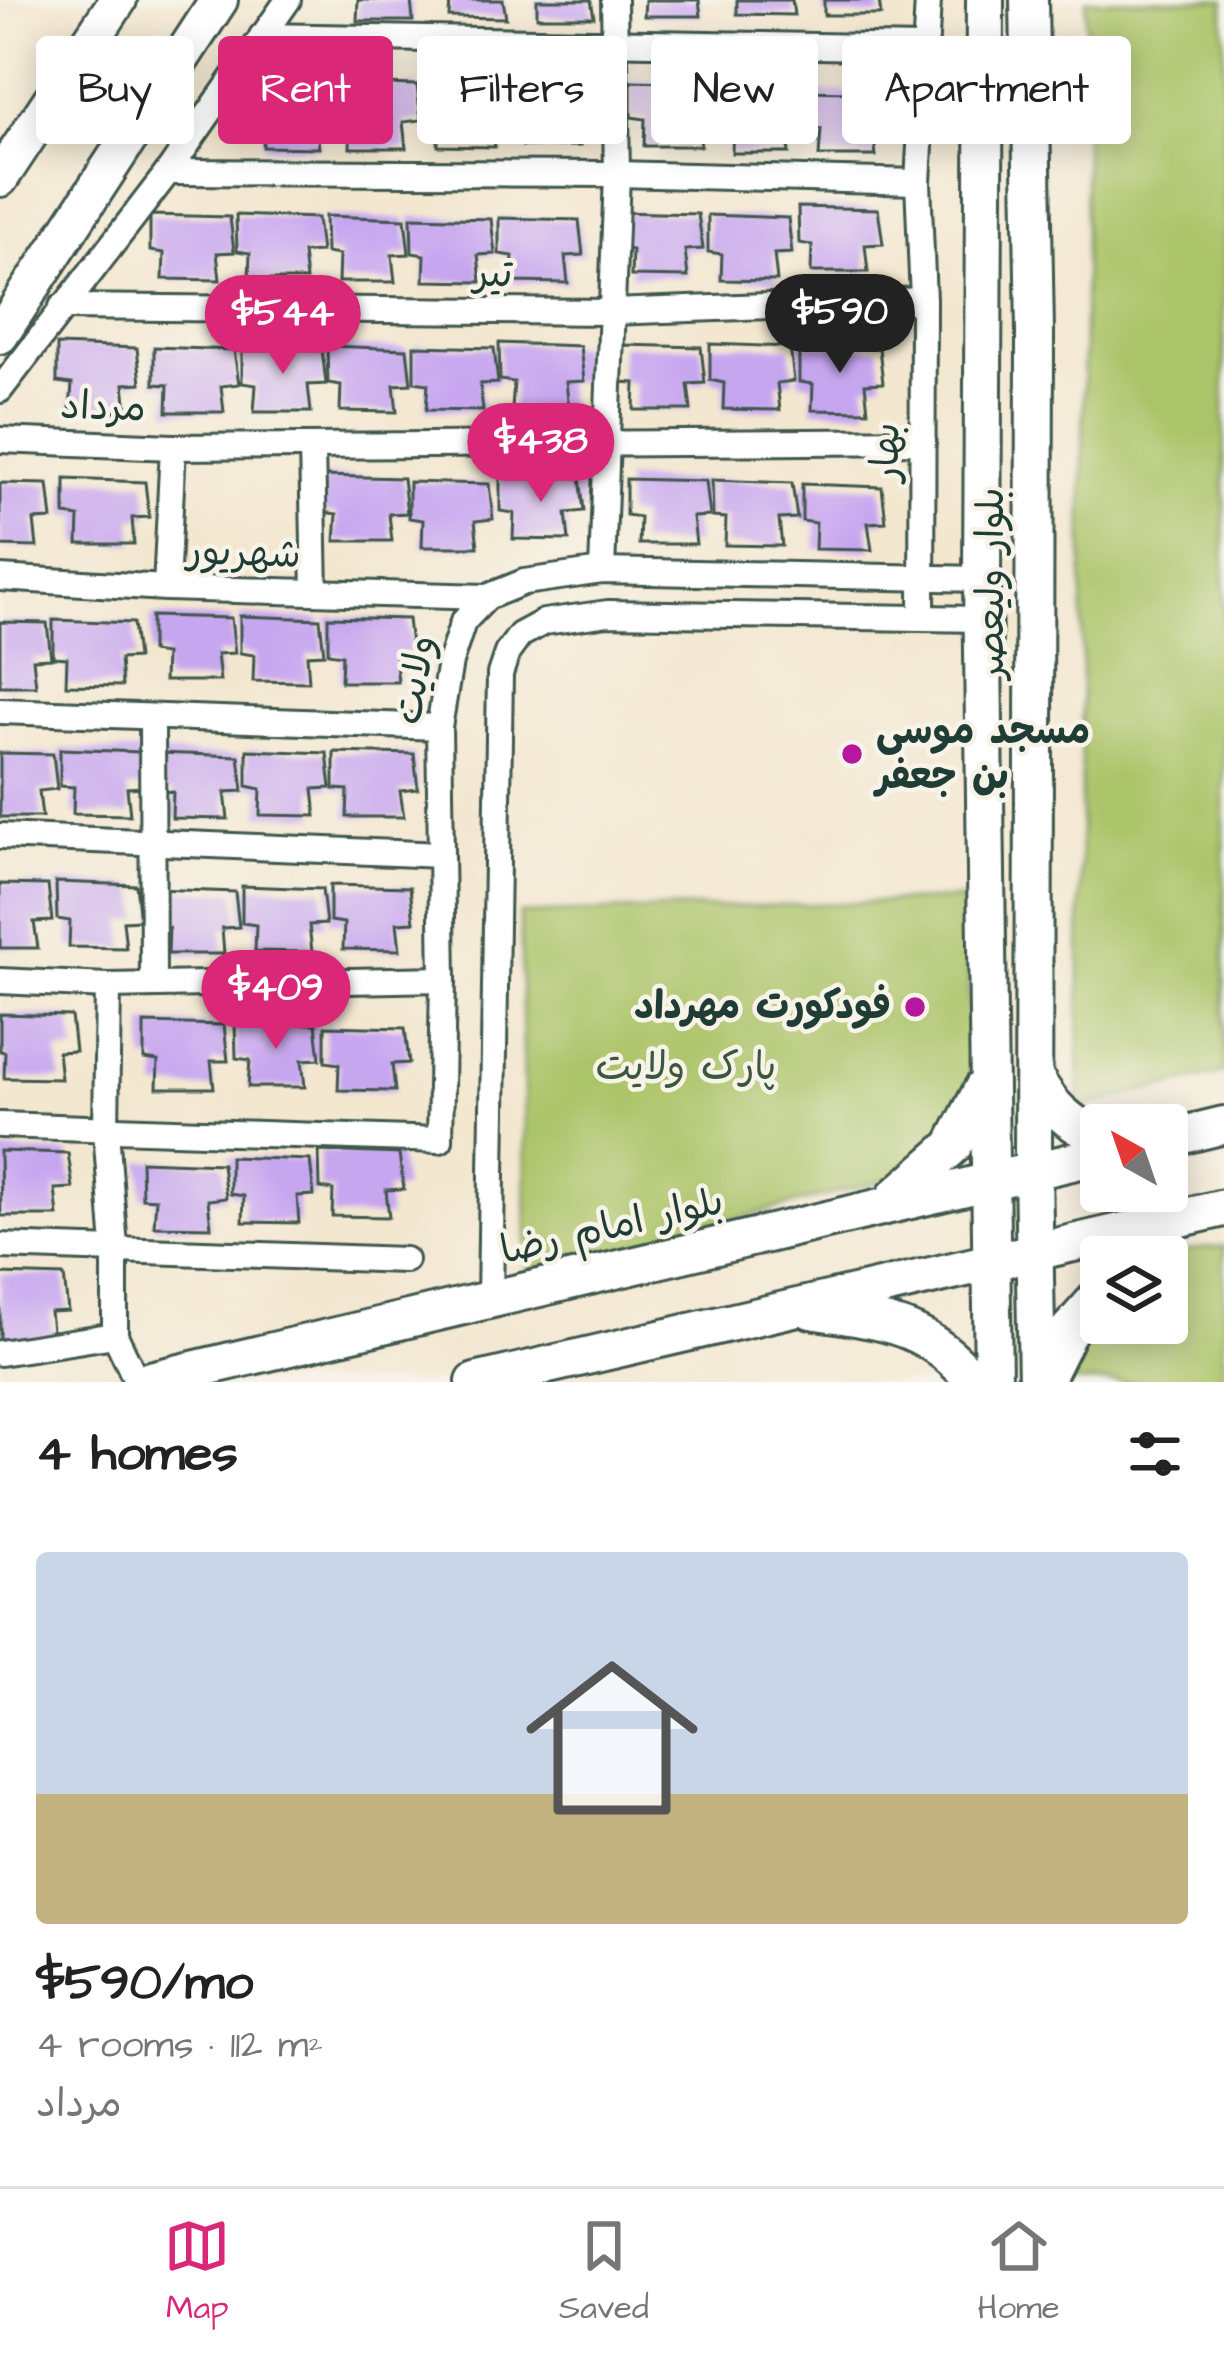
<!DOCTYPE html>
<html lang="en">
<head>
<meta charset="utf-8">
<style>
	:root { --surface:#fff; --page:#f6f6f6; --text:#222; --muted:#767676; --line:#e0e0e0; --accent:#db2777 }
	body { margin:0; font-family:"Architects Daughter","Playpen Sans Arabic",sans-serif; background:var(--page); color:var(--text); height:100vh; display:flex; flex-direction:column; font-size:45px; white-space:nowrap }
	* { box-sizing:border-box; margin:0 }
	p { font-size:39px; color:var(--muted) }
	.icon { flex:none; width:66px; height:66px; fill:none; stroke:currentColor; stroke-width:2; stroke-linecap:round; stroke-linejoin:round }
	.map { position:relative; height:1382px; overflow:hidden }
	.details { display:flex; flex-direction:column; background:var(--surface); flex:1 }
	.details>* { flex:none }
	.hud { position:absolute; left:36px; top:36px; width:1152px; height:108px; display:flex; gap:24px }
	.needle { width:78px; rotate:320deg }
	.buttons { position:absolute; left:1080px; top:1104px; display:grid; gap:24px }
	.buttons a { display:grid; place-items:center; width:108px; height:108px; border-radius:12px; background:var(--surface); box-shadow:0 6px 30px #0003; font-size:60px }
	.price { position:absolute; translate:-50% -102px; padding:0 27px; border-radius:42px; background:var(--accent); color:#fff; font-size:39px; line-height:78px; filter:drop-shadow(0 3px 6px #0008) }
	.price::after { content:''; position:absolute; left:50%; top:72px; width:36px; height:27px; margin-left:-18px; background:inherit; clip-path:polygon(0 0,100% 0,50% 100%) }
	.price.selected { background:#222; color:#fff }
	ul { padding:0; list-style:none }
	li { display:grid; align-content:center; gap:24px; height:636px; padding:0 36px }
	li span { display:grid; place-items:center; height:372px; border-radius:12px; color:#555 }
	li>.icon { margin-inline-start:auto }
	span .icon { width:216px; height:216px; fill:#fffc; stroke-width:1 }
	li b { font-size:51px }
	h2 { display:flex; justify-content:space-between; align-items:center; height:144px; padding:0 36px; font-size:51px }
	.chip { padding:0 42px; border-radius:12px; background:var(--surface); box-shadow:0 6px 30px #0003; font-size:42px; line-height:108px }
	.chip.selected { background:var(--accent); color:#fff }
	.dock { display:flex; justify-content:space-around; align-items:center; height:168px; border-top:3px solid var(--line); background:var(--surface); font-size:33px; color:var(--muted) }
	.dock a { display:grid; justify-items:center; gap:6px }
	.dock .selected { color:var(--accent) }
	.map>svg:first-child { display:block }
</style>
</head>
<body>
<div class="map">
<svg width="1224" height="1382" viewBox="0 0 1224 1382">
	<rect width="100%" height="100%" fill="#f7f3e8"/>
	<filter id="ink" filterUnits="userSpaceOnUse"><feTurbulence type="fractalNoise" baseFrequency=".00833" numOctaves="2"/><feDisplacementMap in="SourceGraphic" scale="24" xChannelSelector="R" yChannelSelector="G"/><feConvolveMatrix kernelMatrix="1 2 1 2 8 2 1 2 1" color-interpolation-filters="sRGB"/></filter>
	<filter id="wash" filterUnits="userSpaceOnUse"><feTurbulence type="fractalNoise" baseFrequency=".004" numOctaves="4" result="noise"/><feDisplacementMap in="SourceGraphic" scale="48" xChannelSelector="R" yChannelSelector="G"/><feGaussianBlur stdDeviation="2.7" result="paint"/><feColorMatrix in="noise" values="0 0 0 0 0 0 0 0 0 0 0 0 0 0 0 0 0 1.4 0 .05"/><feComposite in="paint" operator="in"/></filter>
	<g filter="url(#wash)">
		<rect width="100%" height="100%" fill="#f3e7d0"/>
		<g fill="#acc469" stroke="#66804e" stroke-width="3">
			<polygon points="1086,0 1224,0 1224,1073 1079,1107"/>
			<polygon points="965,899 972,1084 941,1132 894,1178 528,1273 520,914"/>
			<polygon points="1224,1246 1224,1382 1051,1382 1101,1308 1101,1323 1167,1323 1167,1260 1184,1251"/>
		</g>
		<g id="blocks">
			<g fill="#c7a6f0">
				<polygon points="358,0 411,0 413,21 357,21"/>
				<polygon points="450,0 503,0 506,18 449,17"/>
				<polygon points="537,0 591,0 594,17 537,17"/>
				<polygon points="645,0 699,0 701,16 644,16"/>
				<polygon points="737,0 792,0 794,15 737,14"/>
				<polygon points="824,0 879,0 881,15 824,15"/>
				<polygon points="510,80 591,83 594,118 577,119 580,146 523,146 525,119 511,117"/>
				<polygon points="631,81 711,83 715,118 697,120 701,146 644,146 645,119 631,117"/>
				<polygon points="250,82 330,85 334,119 316,121 319,148 263,147 264,120 250,118"/>
				<polygon points="425,82 505,84 509,119 492,120 495,147 438,146 439,120 426,118"/>
				<polygon points="336,83 417,85 421,120 403,122 406,148 350,148 351,121 337,119"/>
				<polygon points="719,88 799,90 803,125 786,126 789,153 732,153 733,126 719,124"/>
				<polygon points="806,91 887,93 891,128 873,130 876,156 819,156 821,129 807,127"/>
				<polygon points="798,207 878,209 883,244 865,245 868,272 811,272 812,245 799,243"/>
				<polygon points="618,212 698,214 703,249 685,250 688,277 631,276 632,250 619,248"/>
				<polygon points="150,215 230,217 234,252 217,253 220,280 163,279 164,253 150,251"/>
				<polygon points="236,215 317,218 321,252 303,253 306,280 249,280 250,253 237,251"/>
				<polygon points="708,215 788,218 792,253 774,254 777,281 721,280 722,254 708,252"/>
				<polygon points="325,216 405,219 409,254 392,255 395,282 338,282 339,255 326,253"/>
				<polygon points="411,217 491,219 495,254 478,255 481,282 424,281 425,255 412,253"/>
				<polygon points="499,218 579,220 583,255 565,256 568,283 512,282 513,256 499,254"/>
				<polygon points="499,343 580,346 584,381 566,382 569,409 512,409 514,382 500,380"/>
				<polygon points="710,344 790,347 794,381 777,383 780,410 723,409 724,383 710,380"/>
				<polygon points="57,345 137,348 141,383 124,384 127,411 70,411 72,384 57,382"/>
				<polygon points="621,345 701,347 705,383 688,384 691,410 634,410 635,383 621,382"/>
				<polygon points="799,345 879,348 883,383 865,384 868,411 812,410 813,384 799,382"/>
				<polygon points="327,346 407,349 411,384 394,385 397,412 340,411 341,385 328,383"/>
				<polygon points="414,346 494,348 498,383 480,384 483,411 426,410 428,384 414,382"/>
				<polygon points="154,347 234,350 239,384 221,386 224,412 167,412 168,385 154,384"/>
				<polygon points="242,347 322,349 326,384 308,385 311,412 254,412 256,385 242,383"/>
				<polygon points="500,474 580,477 584,511 566,513 569,540 513,539 514,513 500,511"/>
				<polygon points="322,476 403,478 407,513 389,514 392,541 335,541 337,514 323,512"/>
				<polygon points="65,479 145,482 149,517 132,518 134,544 78,544 79,517 65,515"/>
				<polygon points="626,479 706,481 710,516 693,517 696,544 639,544 640,517 626,515"/>
				<polygon points="712,480 792,483 797,518 779,519 782,546 725,545 726,518 713,517"/>
				<polygon points="409,482 489,484 493,519 475,521 478,547 422,547 423,520 409,518"/>
				<polygon points="0,483 48,484 52,519 34,520 37,547 0,546"/>
				<polygon points="802,484 882,487 886,522 868,523 872,550 815,549 816,523 802,521"/>
				<polygon points="151,616 231,618 235,653 217,654 220,681 164,681 165,654 151,652"/>
				<polygon points="240,616 320,619 324,654 307,655 309,682 253,681 254,655 240,653"/>
				<polygon points="328,617 408,619 412,654 395,655 398,682 341,682 342,655 328,653"/>
				<polygon points="53,620 133,623 137,658 120,659 122,686 66,685 67,658 53,657"/>
				<polygon points="0,622 47,623 51,658 33,659 36,686 0,686"/>
				<polygon points="60,749 140,752 144,787 127,788 130,815 73,814 74,787 60,786"/>
				<polygon points="247,750 327,753 331,788 313,789 316,816 260,815 261,789 247,786"/>
				<polygon points="334,752 414,754 418,789 400,791 404,817 347,817 348,790 334,789"/>
				<polygon points="0,753 53,754 57,789 39,791 42,817 0,817"/>
				<polygon points="158,753 239,756 243,791 225,792 228,819 172,818 173,792 159,790"/>
				<polygon points="56,882 136,885 140,920 123,921 126,948 69,947 70,921 57,919"/>
				<polygon points="0,884 48,885 52,921 34,922 38,948 0,948"/>
				<polygon points="330,885 410,887 414,922 397,923 400,950 343,949 344,923 330,921"/>
				<polygon points="242,886 322,889 326,924 309,925 312,952 255,951 256,925 242,923"/>
				<polygon points="155,889 235,892 239,927 222,928 224,954 168,954 169,928 155,925"/>
				<polygon points="0,1014 71,1016 75,1051 58,1052 61,1079 4,1078 5,1052 0,1051"/>
				<polygon points="235,1022 316,1024 320,1059 302,1060 305,1087 248,1087 250,1060 236,1058"/>
				<polygon points="144,1023 224,1025 228,1061 211,1061 214,1088 157,1088 158,1061 144,1059"/>
				<polygon points="325,1026 405,1028 409,1063 392,1064 395,1091 338,1090 339,1064 325,1062"/>
				<polygon points="0,1151 68,1153 73,1188 55,1189 58,1216 1,1216"/>
				<polygon points="319,1151 399,1154 404,1189 386,1190 389,1217 332,1216 333,1190 320,1188"/>
				<polygon points="230,1157 310,1160 314,1195 297,1196 299,1223 243,1222 244,1196 230,1194"/>
				<polygon points="141,1161 222,1164 226,1198 208,1200 211,1227 154,1226 156,1199 142,1198"/>
				<polygon points="0,1274 64,1276 68,1311 50,1312 53,1339 0,1339"/>
			</g>
		</g>
	</g>
	<g filter="url(#ink)">
		<use href="#blocks" fill-opacity="0" stroke="#3f564b" stroke-width="3"/>
		<g fill="none" stroke-linecap="round" stroke-linejoin="round">
			<g stroke="#3f564b" stroke-width="30">
				<g id="minor">
					<polyline points="262,36 923,48"/>
					<polyline points="168,172 617,174 918,182"/>
					<polyline points="62,307 612,312 923,300"/>
					<polyline points="0,390 168,172 288,0"/>
					<polyline points="0,440 173,447 923,441"/>
					<polyline points="312,446 315,592"/>
					<polyline points="602,571 617,174 614,0"/>
					<polyline points="0,578 166,588 487,597"/>
					<polyline points="166,588 173,447"/>
					<polyline points="922,617 923,300 918,182 928,0"/>
					<polyline points="0,711 439,727"/>
					<polyline points="152,717 153,985"/>
					<polyline points="0,836 441,855"/>
					<polyline points="0,981 108,986 443,979"/>
					<polyline points="108,986 106,1130 115,1248 115,1335 137,1382"/>
					<polyline points="0,1125 440,1140 443,979 439,727 450,662 463,622 487,597 524,582 602,571 982,579"/>
					<polyline points="0,1246 405,1260"/>
					<polyline points="490,1299 500,674 507,653 520,635 544,622 608,613 983,619"/>
					<polyline points="0,1353 115,1335"/>
				</g>
			</g>
			<g stroke="#3f564b" stroke-width="42">
				<g id="secondary">
					<polyline points="985,0 982,579 993,1382"/>
					<polyline points="1029,0 1035,332 1033,1171 1037,1382"/>
					<polyline points="0,178 118,0"/>
					<polyline points="0,335 219,0"/>
					<path d="M1034,1076C1051,1107 1068,1124 1101,1137"/>
					<polyline points="1167,1139 1224,1125"/>
					<polyline points="895,1197 953,1146 983,1088"/>
					<path d="M811,1310C884,1322 924,1322 975,1382"/>
					<polyline points="142,1382 1101,1155"/>
					<polyline points="475,1382 1224,1208"/>
					<polyline points="1043,1382 1069,1330 1101,1294"/>
				</g>
			</g>
			<use href="#minor" stroke="#fff" stroke-width="24"/>
			<use href="#secondary" stroke="#fff" stroke-width="36"/>
		</g>
	</g>
	<g fill="#b5179e" stroke="#f7f3e8" stroke-width="4.5">
		<circle cx="852" cy="754" r="12"/>
		<circle cx="915" cy="1007" r="12"/>
	</g>
	<g text-anchor="middle" dominant-baseline="central" stroke-width="9" stroke-linejoin="round" paint-order="stroke">
		<g font-size="39" fill="#1f3d34" stroke="#f7f3e8">
			<text transform="translate(493 275) rotate(1)">تیر</text>
			<text transform="translate(103 408) rotate(2)">مرداد</text>
			<text transform="translate(887 452) rotate(-89)">بهار</text>
			<text transform="translate(244 554) rotate(2)">شهریور</text>
			<text transform="translate(992 583) rotate(-90)">بلوار ولیعصر</text>
			<text transform="translate(416 680) rotate(-80)">ولایت</text>
			<text transform="translate(612 1227) rotate(-13)">بلوار امام رضا</text>
		</g>
		<g font-size="39" font-weight="bold" fill="#1f3d34" stroke="#f7f3e8" text-anchor="start">
			<text x="876" y="732">مسجد موسی<tspan x="876" dy="45">بن جعفر</tspan></text>
			<text x="891" y="1007" text-anchor="end">فودکورت مهرداد</text>
		</g>
		<g font-size="39" fill="#3b583f" stroke="#f7f3e8">
			<text x="686" y="1068">پارک ولایت</text>
		</g>
	</g>
</svg>
<div class="buttons">
<a><svg class="needle" viewBox="-14 -14 28 28"><path d="M0-13l5 13h-10z" fill="#e53935"/><path d="M0 13l5-13h-10z" fill="#767676"/></svg></a>
<a><svg class="icon" aria-label="layers" viewBox="0 0 24 24"><path d="M12 4l9 5-9 5-9-5zM3 14l9 5 9-5"/></svg></a>
</div>
<b class="price selected" style="left:840px;top:376px">$590</b>
<b class="price" style="left:283px;top:377px">$544</b>
<b class="price" style="left:541px;top:505px">$438</b>
<b class="price" style="left:276px;top:1052px">$409</b>
<div class="hud">
<a class="chip">Buy</a>
<a class="chip selected">Rent</a>
<a class="chip">Filters</a>
<a class="chip">New</a>
<a class="chip">Apartment</a>
</div>
</div>
<section class="details">
<h2>4 homes<svg class="icon" aria-label="filters" viewBox="0 0 24 24"><path d="M4 7h16M4 17h16"/><circle cx="9" cy="7" r="2"/><circle cx="15" cy="17" r="2"/></svg></h2>
<ul>
<li><span style="background:linear-gradient(#c9d6e8 65%,#c2b280 0)"><svg class="icon" aria-label="home" viewBox="0 0 24 24"><path d="M3 11l9-7 9 7M6 9v11h12V9"/></svg></span><div><b>$590/mo</b><p>4 rooms · 112 m²</p><p>مرداد</p></div></li>
</ul>
</section>
<nav class="dock">
<a class="selected"><svg class="icon" aria-label="map" viewBox="0 0 24 24"><path d="M3 6l6-2 6 2 6-2v14l-6 2-6-2-6 2zM9 4v14M15 6v14"/></svg>Map</a>
<a><svg class="icon" aria-label="saved" viewBox="0 0 24 24"><path d="M7 4h10v16l-5-4-5 4z"/></svg>Saved</a>
<a><svg class="icon" aria-label="home" viewBox="0 0 24 24"><path d="M3 11l9-7 9 7M6 9v11h12V9"/></svg>Home</a>
</nav>
</body>
</html>
